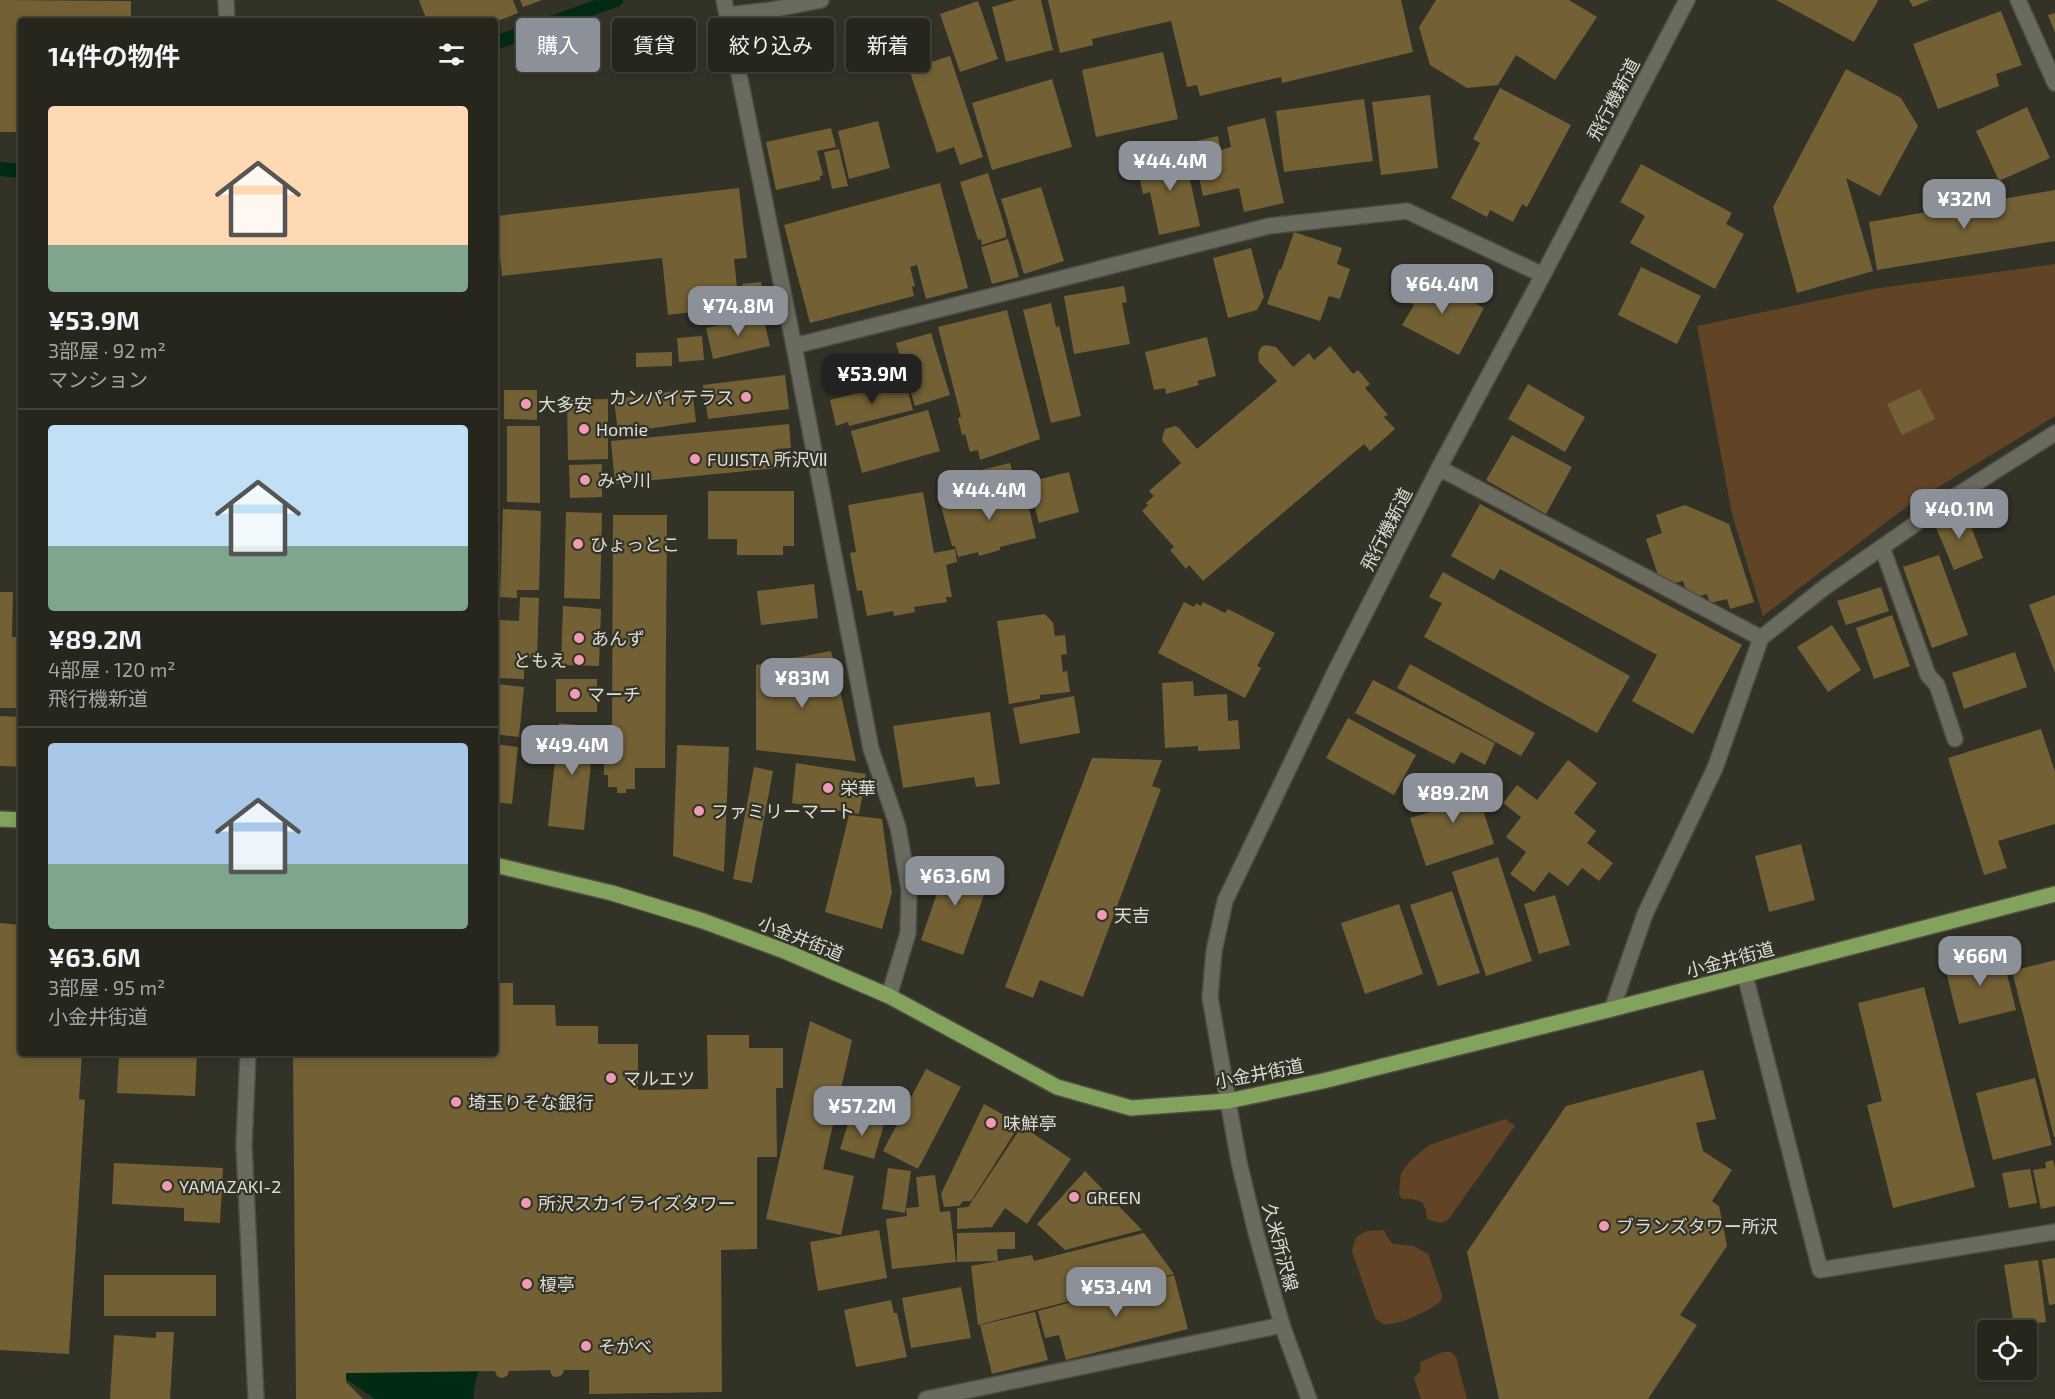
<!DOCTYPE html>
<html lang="ja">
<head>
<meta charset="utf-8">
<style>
	:root { --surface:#26261d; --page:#32322a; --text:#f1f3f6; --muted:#a4a5a4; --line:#42433b; --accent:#8c9099 }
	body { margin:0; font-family:"Exo 2","Noto Sans JP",sans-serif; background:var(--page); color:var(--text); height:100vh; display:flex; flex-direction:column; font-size:22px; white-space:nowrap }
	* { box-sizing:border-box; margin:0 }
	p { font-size:20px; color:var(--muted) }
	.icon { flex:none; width:33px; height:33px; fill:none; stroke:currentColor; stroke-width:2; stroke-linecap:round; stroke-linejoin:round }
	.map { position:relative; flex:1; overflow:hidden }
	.panel { position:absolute; left:18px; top:18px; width:480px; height:1038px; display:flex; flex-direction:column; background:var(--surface); border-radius:6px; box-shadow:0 3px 9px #0003,0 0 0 2px var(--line) }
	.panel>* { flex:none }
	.banner { position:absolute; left:516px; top:18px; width:570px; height:54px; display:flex; gap:12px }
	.controls { position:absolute; left:1977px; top:1320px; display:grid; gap:12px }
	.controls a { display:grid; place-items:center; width:60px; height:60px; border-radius:6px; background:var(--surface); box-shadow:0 3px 9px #0003,0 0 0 2px var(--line); font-size:30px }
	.price { position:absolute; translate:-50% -51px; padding:0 14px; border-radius:12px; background:var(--accent); color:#fff; font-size:20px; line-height:39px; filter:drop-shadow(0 2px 3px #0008) }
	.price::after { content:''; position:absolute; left:50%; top:36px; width:18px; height:14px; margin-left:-9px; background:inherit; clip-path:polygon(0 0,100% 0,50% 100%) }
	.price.active { background:#222; color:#fff }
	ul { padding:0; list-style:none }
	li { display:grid; align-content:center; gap:12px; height:318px; padding:0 30px }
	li+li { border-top:2px solid var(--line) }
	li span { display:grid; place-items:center; height:186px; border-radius:6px; color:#555 }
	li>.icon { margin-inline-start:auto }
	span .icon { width:108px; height:108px; fill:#fffc; stroke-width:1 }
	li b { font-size:26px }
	h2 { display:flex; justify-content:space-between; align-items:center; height:72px; padding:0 30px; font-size:26px }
	.chip { padding:0 21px; border-radius:6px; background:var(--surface); box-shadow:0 3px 9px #0003,0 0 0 2px var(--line); font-size:21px; line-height:54px }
	.chip.active { background:var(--accent); color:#fff }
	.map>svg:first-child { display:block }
</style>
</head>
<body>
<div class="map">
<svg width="2055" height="1399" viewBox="0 0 2055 1399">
	<rect width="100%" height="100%" fill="#323227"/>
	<g fill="#614426">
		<polygon points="2055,264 2055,416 1909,505 1763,616 1732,514 1697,326 1873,289"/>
		<polygon points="1505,1119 1515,1126 1448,1220 1440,1223 1427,1219 1426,1210 1422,1202 1412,1199 1402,1199 1399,1193 1401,1173 1411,1160 1429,1145"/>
		<path d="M1384,1230L1388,1238L1393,1244L1414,1246L1428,1254L1442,1294L1441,1301C1433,1309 1394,1328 1383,1324C1382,1324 1376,1318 1375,1318L1352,1251L1356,1237L1367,1231Z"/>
		<polygon points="1443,1352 1451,1352 1456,1357 1467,1399 1421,1399 1414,1378 1420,1371 1420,1362"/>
	</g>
	<polygon fill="#002b12" points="479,1371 475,1382 473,1399 375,1399 346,1379 346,1373"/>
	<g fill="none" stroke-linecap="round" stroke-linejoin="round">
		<g stroke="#002b12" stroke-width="14">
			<polyline points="495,43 616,0"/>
			<polyline points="0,169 21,171"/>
		</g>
	</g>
	<g fill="#736135">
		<polygon points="0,0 131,1 131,21 21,21 21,132 0,132"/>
		<polygon points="419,0 513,0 518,13 495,22 427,21"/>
		<polygon points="520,0 542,0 523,7"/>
		<polygon points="1016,0 1041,0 1053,50 1006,62 992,7"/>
		<polygon points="1048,0 1401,0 1413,52 1282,83 1281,77 1200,96 1197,85 1187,87 1171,21 1092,39 1093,45 1060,53"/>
		<polygon points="1436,0 1569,0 1597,17 1555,80 1516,55 1498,85 1467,88 1430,65 1419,27"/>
		<polygon points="1776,0 1877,0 1878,1 1854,42"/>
		<polygon points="1909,0 1930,0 1913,7"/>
		<polygon points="978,1 998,59 960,72 940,14"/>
		<polygon points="2001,11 2022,65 1996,74 1999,86 1938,109 1913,44"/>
		<polygon points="2055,13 2055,33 2048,15"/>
		<polygon points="1163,52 1178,119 1096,137 1082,70"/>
		<polygon points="950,56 983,157 960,165 954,147 937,153 909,69"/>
		<polygon points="1846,69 1901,98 1918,126 1880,196 1846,178 1873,271 1797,293 1773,207"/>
		<polygon points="1052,79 1072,147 992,170 972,103"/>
		<polygon points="1500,88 1571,125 1527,207 1522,204 1513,222 1490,210 1487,217 1451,198 1480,143 1473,139"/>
		<polygon points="1430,95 1438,168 1381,175 1372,102"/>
		<polygon points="1364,99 1373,161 1284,172 1276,111"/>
		<polygon points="2027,107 2050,158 1999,181 1976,131"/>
		<polygon points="1265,118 1284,203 1244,212 1239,188 1203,196 1191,142 1218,136 1221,150 1231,147 1227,127"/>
		<polygon points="878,121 890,168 849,179 838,131"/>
		<polygon points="831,128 836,147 817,151 823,175 820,176 820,180 776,190 766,142"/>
		<polygon points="839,149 848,186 832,189 824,152"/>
		<polygon points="1184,152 1200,226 1159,235 1150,192 1143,194 1136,162"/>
		<polygon points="1641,164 1732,213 1726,224 1744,234 1715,289 1630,243 1645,216 1620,202"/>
		<polygon points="988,173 1006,231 1006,237 982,245 981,239 978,240 960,182"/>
		<polygon points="940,183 968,288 926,299 917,265 910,267 915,286 912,287 914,296 810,323 784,225"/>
		<polygon points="1041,187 1064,261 1024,274 1001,199"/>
		<polygon points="739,188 747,258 734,259 739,306 668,315 662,258 502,276 496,216"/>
		<polygon points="2055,190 2055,241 1877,270 1869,222"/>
		<polygon points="1294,232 1342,248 1337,264 1350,269 1340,299 1329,296 1320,321 1267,304 1279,270 1281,270"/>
		<polygon points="1008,239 1019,277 992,284 981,247"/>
		<polygon points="1251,248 1264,297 1257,310 1228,318 1213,258"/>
		<polygon points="1641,267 1701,296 1677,344 1618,315"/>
		<polygon points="1422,275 1484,308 1459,355 1402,325 1414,305 1408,302"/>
		<polygon points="761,282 765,310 747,312 742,284"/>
		<polygon points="1124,286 1127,302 1122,303 1130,344 1074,354 1064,296"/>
		<polygon points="1051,303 1056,327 1059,326 1081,416 1051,423 1023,310"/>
		<polygon points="1007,310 1040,439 980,460 978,450 970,452 965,434 962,435 958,418 961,417 938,327"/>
		<polygon points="763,316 770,346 713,359 706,328"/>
		<polygon points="931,333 950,395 915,406 896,343"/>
		<polygon points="702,336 704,360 679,362 677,338"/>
		<polygon points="1207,337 1216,376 1197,381 1199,385 1166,394 1165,388 1154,390 1145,352"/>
		<polygon points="1265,345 1276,347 1293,367 1309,353 1314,360 1330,346 1353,374 1358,370 1370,384 1365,388 1388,415 1384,417 1395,429 1370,451 1364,444 1203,581 1189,565 1186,569 1170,550 1174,547 1142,511 1148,505 1146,503 1154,496 1149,491 1181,463 1163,442 1162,438 1165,429 1175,426 1179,428 1197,449 1277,381 1259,362 1258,353 1261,347"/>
		<polygon points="672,352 672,366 636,367 636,353"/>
		<polygon points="785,375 789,409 708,419 703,385"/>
		<polygon points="905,381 913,410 849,426 848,422 836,426 830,400"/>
		<polygon points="495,383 499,383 498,476 495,476"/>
		<polygon points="1528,384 1585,417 1565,452 1508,419"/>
		<polygon points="692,389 696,422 618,433 614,399"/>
		<polygon points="1920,389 1935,419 1902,435 1887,404"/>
		<polygon points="504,390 537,390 537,420 504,419"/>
		<polygon points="608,399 608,459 568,460 567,400"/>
		<polygon points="928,410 940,451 862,473 851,431"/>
		<polygon points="789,424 791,448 776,449 778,468 615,484 611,441"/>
		<polygon points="507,426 540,426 540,503 507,502"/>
		<polygon points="1512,435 1572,467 1546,514 1486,480"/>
		<polygon points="1010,463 1015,481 982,489 977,471"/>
		<polygon points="602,464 602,497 570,498 569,465"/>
		<polygon points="1069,472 1079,512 1039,523 1028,482"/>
		<polygon points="1023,483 1036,538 1000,547 1000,550 979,556 978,552 958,557 955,546 952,546 940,503"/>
		<polygon points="495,487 499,487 498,515 495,515"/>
		<polygon points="708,491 794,491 794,546 783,546 783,555 737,555 737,539 708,539"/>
		<polygon points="923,492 934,553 955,549 957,562 946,565 952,597 946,597 947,602 914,607 915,612 894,616 893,611 867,616 862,590 857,591 850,553 856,552 848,505"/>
		<polygon points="1480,504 1742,645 1693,734 1632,701 1657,655 1500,569 1494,580 1451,556"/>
		<polygon points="1685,505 1729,524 1754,602 1730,609 1727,599 1710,603 1707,594 1689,599 1683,581 1671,584 1658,575 1646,539 1662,533 1656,515"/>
		<polygon points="503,509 541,511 539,590 517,590 517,598 500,597"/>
		<polygon points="1965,511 1983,558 1954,570 1934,523"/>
		<polygon points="566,512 602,513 600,599 564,598"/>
		<polygon points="613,515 667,515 665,768 635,768 635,789 626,789 626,793 617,793 617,787 608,787 608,775 604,775 604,745 612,745"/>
		<polygon points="1939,555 1968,635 1932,648 1903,567"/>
		<polygon points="1443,572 1630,676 1597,733 1424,637 1442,603 1429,597"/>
		<polygon points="814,584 818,618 761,625 757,591"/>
		<polygon points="1881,587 1889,611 1846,625 1837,601"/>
		<polygon points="0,592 13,592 12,637 21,637 21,708 0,708"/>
		<polygon points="2055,595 2055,673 2029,605"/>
		<polygon points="520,597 539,598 537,658 524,658 524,679 498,678 500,620 519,621"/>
		<polygon points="1184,602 1194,607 1196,603 1201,606 1203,602 1225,613 1228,609 1275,633 1257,666 1261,668 1245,698 1158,653"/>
		<polygon points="563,606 601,609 599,666 561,665"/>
		<polygon points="1045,614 1053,623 1055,636 1065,635 1067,654 1061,655 1063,672 1067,671 1070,692 1040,695 1040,699 1009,704 997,621"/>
		<polygon points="1892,615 1910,666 1874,679 1856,628"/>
		<polygon points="1832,625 1861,670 1828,692 1797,647"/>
		<polygon points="831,651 856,761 756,750 756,665"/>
		<polygon points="2015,652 2027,687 1964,709 1952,673"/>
		<polygon points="1410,664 1535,733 1521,756 1397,688"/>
		<rect x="556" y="679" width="41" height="33"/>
		<polygon points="1373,680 1495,743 1485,765 1461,752 1454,764 1355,713"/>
		<polygon points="1193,681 1194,696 1227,694 1228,721 1238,720 1240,749 1198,751 1198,746 1165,748 1162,683"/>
		<polygon points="498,684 524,687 519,737 495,734"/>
		<polygon points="1074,696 1080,733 1020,744 1013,708"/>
		<polygon points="990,712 1000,784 976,787 974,777 903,788 893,726"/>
		<polygon points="0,716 21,717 21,767 0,766"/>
		<polygon points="1348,718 1416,755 1394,795 1326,758"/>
		<polygon points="559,723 595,727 584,830 548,826"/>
		<polygon points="2041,729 2055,772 2055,824 1998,841 2007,868 1984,875 1948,758"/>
		<polygon points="495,744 518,747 512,804 495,802"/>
		<polygon points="677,745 729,747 724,872 673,856"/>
		<polygon points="1092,758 1162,760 1152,786 1161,789 1083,997 1040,980 1033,998 1005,987"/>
		<polygon points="1568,760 1597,783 1574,813 1596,831 1587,843 1613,863 1599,881 1582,868 1568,886 1549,872 1534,892 1510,874 1526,852 1506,837 1521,817 1503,803 1517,785 1537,800"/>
		<polygon points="796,763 866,774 859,814 792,803"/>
		<polygon points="754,767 773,771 752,883 733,879"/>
		<polygon points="1472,776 1494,844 1426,866 1410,818 1440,809 1433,788"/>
		<polygon points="849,815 882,819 892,893 882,929 825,912"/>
		<polygon points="1801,844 1815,900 1769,912 1755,856"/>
		<polygon points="1498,857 1532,961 1486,976 1452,872"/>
		<polygon points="937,866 992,872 963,955 921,940 937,893 927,889"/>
		<polygon points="1452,891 1480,973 1438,986 1410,905"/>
		<polygon points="1555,895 1570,945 1539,954 1524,904"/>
		<polygon points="1399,904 1423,974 1365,994 1341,923"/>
		<polygon points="0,923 21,925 21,1053 82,1053 79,1099 85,1100 69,1354 0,1350"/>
		<polygon points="2001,950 2016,1010 1959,1024 1944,964"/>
		<polygon points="2055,960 2055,1137 2054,1137 2012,971"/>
		<polygon points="495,983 513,983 513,1005 555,1005 556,1026 598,1026 598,1044 638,1044 638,1090 708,1089 707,1035 749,1035 749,1048 783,1048 783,1088 776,1088 777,1157 757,1157 757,1249 721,1250 722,1392 589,1394 589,1370 564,1370 562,1375 557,1377 552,1376 550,1370 509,1371 507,1376 502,1378 497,1376 495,1371 346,1373 346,1382 363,1399 296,1399 293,1053 495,1053"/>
		<polygon points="1924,987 1975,1187 1893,1208 1867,1105 1882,1101 1858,1003"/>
		<polygon points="810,1021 852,1040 823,1169 854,1176 841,1235 766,1219"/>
		<polygon points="119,1053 197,1053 195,1096 117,1093"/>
		<polygon points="926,1069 961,1087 918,1169 883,1151"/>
		<polygon points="1703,1070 1716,1119 1696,1123 1703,1151 1732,1170 1712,1201 1719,1206 1727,1246 1680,1315 1697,1325 1648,1399 1499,1399 1467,1252 1566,1106"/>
		<polygon points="2035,1078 2052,1145 1993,1160 1976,1093"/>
		<polygon points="984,1104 1020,1124 971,1201 963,1201 959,1206 944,1207 941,1194"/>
		<polygon points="851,1114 884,1124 874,1159 840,1149"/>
		<polygon points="1022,1126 1071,1159 1027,1224 1005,1208 992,1227 957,1229 957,1208 968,1207"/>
		<polygon points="2053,1160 2055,1168 2055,1206 2041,1209 2033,1170 2046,1168 2045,1162"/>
		<polygon points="114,1163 223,1168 220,1223 184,1221 184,1208 112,1204"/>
		<polygon points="888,1168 911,1171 905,1213 882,1209"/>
		<polygon points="2030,1169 2037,1203 2009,1208 2002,1173"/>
		<polygon points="1085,1171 1142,1230 1065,1250 1037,1224"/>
		<polygon points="935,1175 940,1212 950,1211 956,1262 892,1269 886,1219 907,1216 906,1208 919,1207 916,1177"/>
		<polygon points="879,1230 887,1278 818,1291 810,1242"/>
		<polygon points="1015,1232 1015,1249 997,1249 998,1261 957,1262 957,1233"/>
		<polygon points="1144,1233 1174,1274 978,1325 971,1266 1032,1255 1034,1261"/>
		<polygon points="2055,1258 2055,1304 2049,1305 2042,1260"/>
		<polygon points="2038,1260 2046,1322 2014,1326 2004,1265"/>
		<rect x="104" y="1275" width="112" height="41"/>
		<polygon points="1174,1275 1188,1329 1066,1360 1059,1335 1045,1338 1038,1311"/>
		<polygon points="961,1287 971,1338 911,1348 902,1298"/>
		<polygon points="891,1300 894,1313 897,1313 907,1357 856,1367 844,1310"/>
		<polygon points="1035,1312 1048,1360 992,1374 980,1325"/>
		<polygon points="156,1332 174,1332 170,1399 110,1399 114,1335 156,1338"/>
	</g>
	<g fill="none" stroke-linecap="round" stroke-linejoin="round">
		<g stroke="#4d4d43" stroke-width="18">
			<polyline id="lane" points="1439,468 1761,638"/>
		</g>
		<g stroke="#4d4d43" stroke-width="18">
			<g id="street">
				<polyline points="226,0 227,21"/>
				<polyline points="724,0 794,346 871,749 898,827 909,889 908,933 889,996"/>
				<polyline points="2018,0 2055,83"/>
				<polyline points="727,15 771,10 821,0"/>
				<polyline points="794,346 1269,226 1407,211 1543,275"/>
				<polyline points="1882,547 1928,675 1937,685 1955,739"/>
				<polyline points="1745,975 1820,1270 2055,1232"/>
				<polyline points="1612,1009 1645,914 1715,768 1761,638 1825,587 1951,499 2055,433"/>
				<polyline points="248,1053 244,1145 256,1399"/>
				<polyline points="926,1399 1282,1325"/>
			</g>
		</g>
		<g stroke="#4d4d43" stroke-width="18">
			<polyline id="secondary" points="1309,1399 1282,1325 1256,1233 1239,1162 1228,1101 1210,997 1214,951 1225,901 1336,670 1439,468 1543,275 1687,0"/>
		</g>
		<g stroke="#4d4d43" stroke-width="18">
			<g id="primary">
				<polyline points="0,819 21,820"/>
				<polyline points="495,865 612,893 703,921 787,952 889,996 1057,1087 1131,1108 1228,1101 1323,1081 1612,1009 2055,894"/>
			</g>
		</g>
		<use href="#lane" stroke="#6a6b5e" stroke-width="15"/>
		<use href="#street" stroke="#6a6b5e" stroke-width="15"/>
		<use href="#secondary" stroke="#6a6b5e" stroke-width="15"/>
		<use href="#primary" stroke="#83a35d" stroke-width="15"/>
	</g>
	<g fill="#f19ab3" stroke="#323227" stroke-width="2">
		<circle cx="746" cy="397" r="6"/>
		<circle cx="526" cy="404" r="6"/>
		<circle cx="584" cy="429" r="6"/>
		<circle cx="695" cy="459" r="6"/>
		<circle cx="585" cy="480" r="6"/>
		<circle cx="578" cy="544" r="6"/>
		<circle cx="579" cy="638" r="6"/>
		<circle cx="579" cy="660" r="6"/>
		<circle cx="575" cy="694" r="6"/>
		<circle cx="828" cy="788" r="6"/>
		<circle cx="699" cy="811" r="6"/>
		<circle cx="1102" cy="915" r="6"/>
		<circle cx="611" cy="1078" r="6"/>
		<circle cx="456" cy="1102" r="6"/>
		<circle cx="991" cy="1123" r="6"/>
		<circle cx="167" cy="1186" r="6"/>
		<circle cx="1074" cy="1197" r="6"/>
		<circle cx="526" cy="1203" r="6"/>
		<circle cx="1604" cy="1226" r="6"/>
		<circle cx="527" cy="1284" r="6"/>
		<circle cx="586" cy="1346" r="6"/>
	</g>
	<g text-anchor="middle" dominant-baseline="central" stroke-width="4.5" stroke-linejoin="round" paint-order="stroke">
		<g font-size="18" fill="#ddddd6" stroke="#323227">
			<text transform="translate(1613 99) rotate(-62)">飛行機新道</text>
			<text transform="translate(1386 529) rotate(-63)">飛行機新道</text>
			<text transform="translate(801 938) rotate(22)">小金井街道</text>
			<text transform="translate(1730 959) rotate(-15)">小金井街道</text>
			<text transform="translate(1259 1073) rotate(-11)">小金井街道</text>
			<text transform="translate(1281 1247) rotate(75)">久米所沢線</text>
		</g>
		<g font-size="18" fill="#ddddd6" stroke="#323227" text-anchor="start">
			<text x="734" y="397" text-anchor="end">カンパイテラス</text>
			<text x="538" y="404">大多安</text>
			<text x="596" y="429">Homie</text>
			<text x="707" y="459">FUJISTA 所沢Ⅶ</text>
			<text x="597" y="480">みや川</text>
			<text x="590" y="544">ひょっとこ</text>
			<text x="591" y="638">あんず</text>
			<text x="567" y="660" text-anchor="end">ともえ</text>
			<text x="587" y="694">マーチ</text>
			<text x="840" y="788">栄華</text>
			<text x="711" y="811">ファミリーマート</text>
			<text x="1114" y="915">天吉</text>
			<text x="623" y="1078">マルエツ</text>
			<text x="468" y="1102">埼玉りそな銀行</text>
			<text x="1003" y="1123">味鮮亭</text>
			<text x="179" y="1186">YAMAZAKI-2</text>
			<text x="1086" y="1197">GREEN</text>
			<text x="538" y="1203">所沢スカイライズタワー</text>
			<text x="1616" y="1226">ブランズタワー所沢</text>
			<text x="539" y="1284">榎亭</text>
			<text x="598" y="1346">そがべ</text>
		</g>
	</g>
</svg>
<div class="controls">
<a><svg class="icon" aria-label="locate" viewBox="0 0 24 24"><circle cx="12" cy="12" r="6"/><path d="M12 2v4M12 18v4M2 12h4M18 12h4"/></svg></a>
</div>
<b class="price" style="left:1170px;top:192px">¥44.4M</b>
<b class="price" style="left:1964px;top:230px">¥32M</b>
<b class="price" style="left:1442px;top:315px">¥64.4M</b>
<b class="price" style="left:738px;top:337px">¥74.8M</b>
<b class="price active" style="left:872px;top:405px">¥53.9M</b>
<b class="price" style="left:989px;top:521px">¥44.4M</b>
<b class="price" style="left:1959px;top:540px">¥40.1M</b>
<b class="price" style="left:802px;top:709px">¥83M</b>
<b class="price" style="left:572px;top:776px">¥49.4M</b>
<b class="price" style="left:1453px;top:824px">¥89.2M</b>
<b class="price" style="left:955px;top:907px">¥63.6M</b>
<b class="price" style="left:1980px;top:987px">¥66M</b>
<b class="price" style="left:862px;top:1137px">¥57.2M</b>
<b class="price" style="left:1116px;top:1318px">¥53.4M</b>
<div class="banner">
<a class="chip active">購入</a>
<a class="chip">賃貸</a>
<a class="chip">絞り込み</a>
<a class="chip">新着</a>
</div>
<section class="panel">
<h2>14件の物件<svg class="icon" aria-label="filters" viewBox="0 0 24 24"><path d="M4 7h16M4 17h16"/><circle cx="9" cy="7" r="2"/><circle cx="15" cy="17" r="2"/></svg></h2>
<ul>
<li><span style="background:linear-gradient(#ffd9b3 75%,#7fa58c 0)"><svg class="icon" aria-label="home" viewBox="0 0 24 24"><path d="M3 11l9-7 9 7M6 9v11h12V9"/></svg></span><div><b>¥53.9M</b><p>3部屋 · 92 m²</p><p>マンション</p></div></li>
<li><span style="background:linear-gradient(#bfe0f5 65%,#7fa58c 0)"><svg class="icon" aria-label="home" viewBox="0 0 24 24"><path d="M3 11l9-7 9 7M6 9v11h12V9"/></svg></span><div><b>¥89.2M</b><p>4部屋 · 120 m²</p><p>飛行機新道</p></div></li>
<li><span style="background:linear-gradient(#a9c7e8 65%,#7fa58c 0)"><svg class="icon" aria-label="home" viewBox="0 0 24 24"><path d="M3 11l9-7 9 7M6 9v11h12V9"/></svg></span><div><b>¥63.6M</b><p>3部屋 · 95 m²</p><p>小金井街道</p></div></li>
</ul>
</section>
</div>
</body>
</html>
